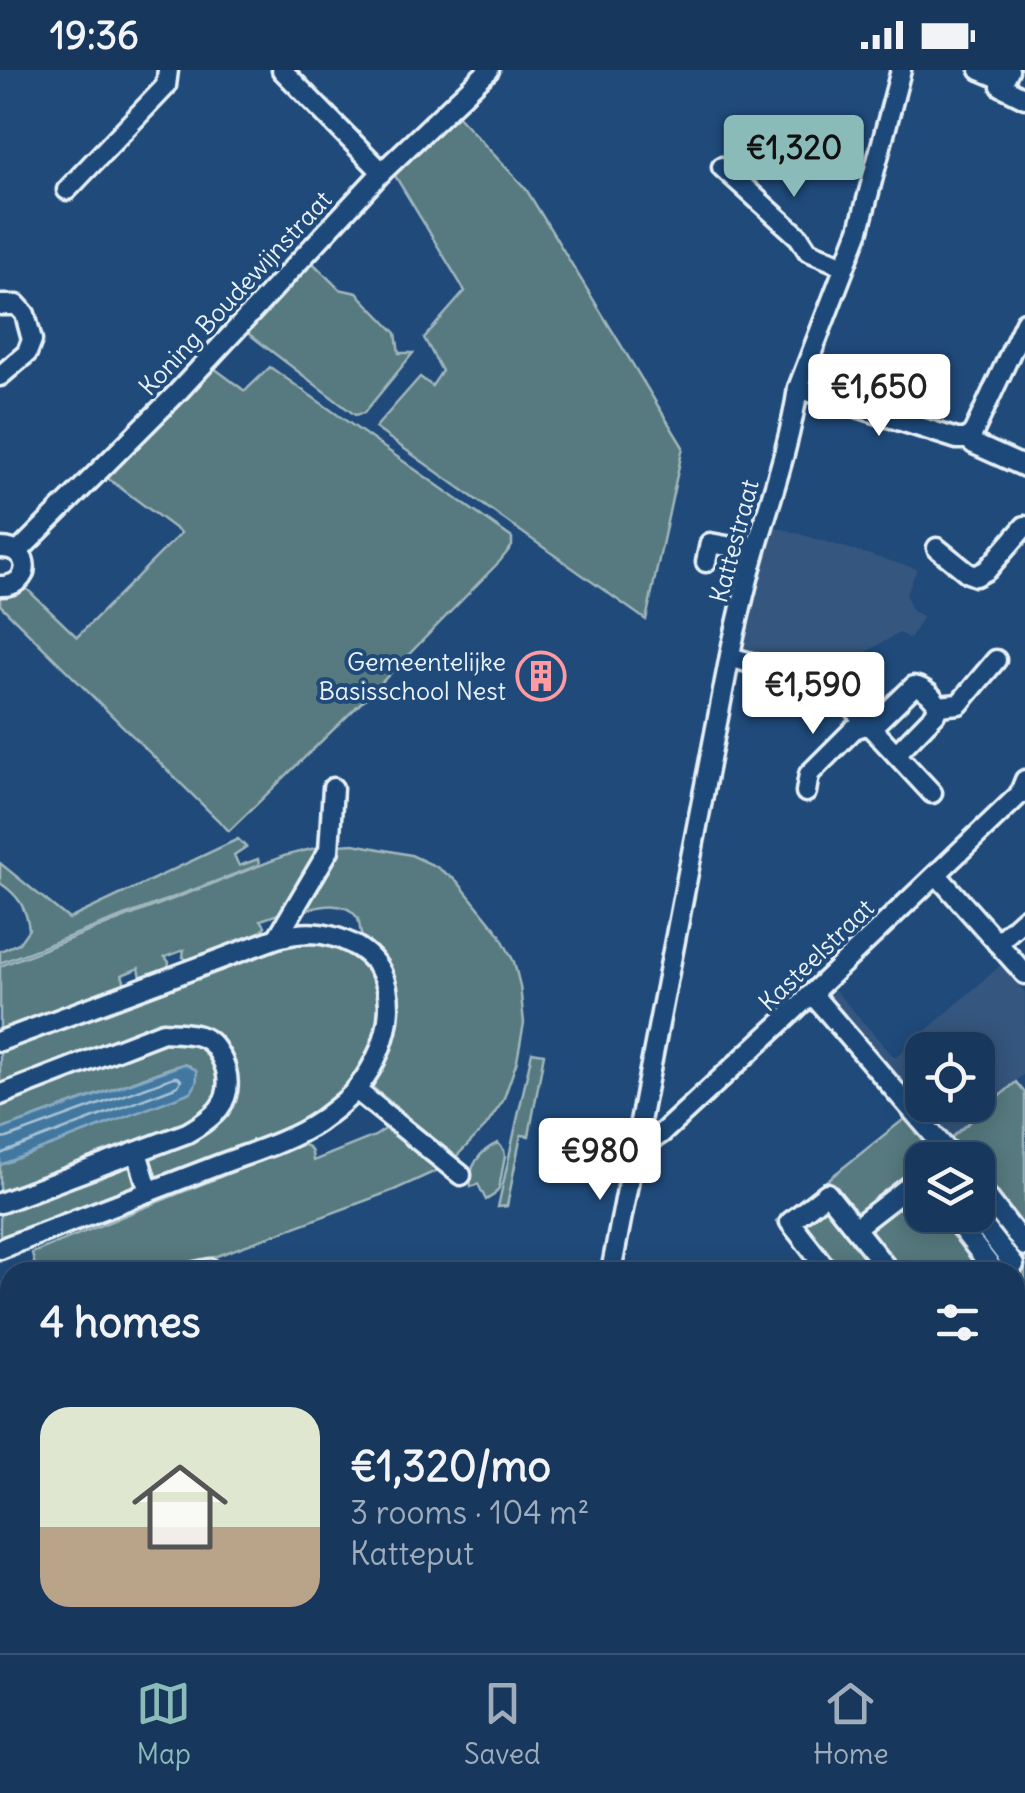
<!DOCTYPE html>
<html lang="en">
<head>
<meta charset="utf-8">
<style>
	:root { --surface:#17385c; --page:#203f62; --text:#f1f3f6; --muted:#9eacbb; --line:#365272; --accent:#8bbbb9 }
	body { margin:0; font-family:Delius,sans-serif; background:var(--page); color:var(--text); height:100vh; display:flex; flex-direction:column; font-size:38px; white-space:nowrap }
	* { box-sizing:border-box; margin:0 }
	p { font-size:32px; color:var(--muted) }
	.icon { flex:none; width:55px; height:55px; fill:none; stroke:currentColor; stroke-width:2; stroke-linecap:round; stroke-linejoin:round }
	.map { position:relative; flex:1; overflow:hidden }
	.sheet { position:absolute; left:0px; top:1192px; width:1025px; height:392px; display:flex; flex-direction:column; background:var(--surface); border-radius:30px 30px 0 0; box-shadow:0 5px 25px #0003,0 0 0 2px var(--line) }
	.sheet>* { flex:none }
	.tools { position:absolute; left:905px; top:962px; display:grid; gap:20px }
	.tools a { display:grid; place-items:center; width:90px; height:90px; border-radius:20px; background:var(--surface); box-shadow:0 5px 25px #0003,0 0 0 2px var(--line); font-size:50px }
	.price { position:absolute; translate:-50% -85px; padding:0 22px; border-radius:10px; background:#fff; color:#222; font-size:32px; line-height:65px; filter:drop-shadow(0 2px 5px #0008) }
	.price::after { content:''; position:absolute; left:50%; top:60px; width:30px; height:22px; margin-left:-15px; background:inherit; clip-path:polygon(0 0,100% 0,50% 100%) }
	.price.active { background:var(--accent); color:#111 }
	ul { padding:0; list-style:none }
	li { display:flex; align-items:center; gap:30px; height:250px; padding:0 40px }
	li span { display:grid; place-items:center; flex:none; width:280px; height:200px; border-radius:30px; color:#555 }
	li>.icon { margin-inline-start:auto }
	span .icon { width:120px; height:120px; fill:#fffc; stroke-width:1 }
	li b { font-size:42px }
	h2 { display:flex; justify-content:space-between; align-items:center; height:120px; padding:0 40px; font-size:42px }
	.status { display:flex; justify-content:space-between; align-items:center; height:70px; padding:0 50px; background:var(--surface); direction:ltr }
	.status svg { height:28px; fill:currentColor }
	.tabs { display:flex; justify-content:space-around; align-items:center; height:140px; border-top:2px solid var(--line); background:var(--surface); font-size:28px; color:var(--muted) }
	.tabs a { display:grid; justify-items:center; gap:5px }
	.tabs .active { color:var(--accent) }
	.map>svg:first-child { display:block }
</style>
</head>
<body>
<div class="status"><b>19:36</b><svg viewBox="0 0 49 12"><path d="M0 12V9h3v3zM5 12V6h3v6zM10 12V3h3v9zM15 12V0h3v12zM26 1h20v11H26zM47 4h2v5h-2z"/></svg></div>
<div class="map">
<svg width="1025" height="1583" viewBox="0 0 1025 1583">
	<rect width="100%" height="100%" fill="#1f4a7a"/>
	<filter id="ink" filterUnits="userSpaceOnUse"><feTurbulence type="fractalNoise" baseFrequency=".01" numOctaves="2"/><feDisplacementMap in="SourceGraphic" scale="20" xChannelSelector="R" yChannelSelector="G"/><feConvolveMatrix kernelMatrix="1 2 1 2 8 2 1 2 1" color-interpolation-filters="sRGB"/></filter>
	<g filter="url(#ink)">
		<g fill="#35567e" fill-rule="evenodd">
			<polygon points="773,456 917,499 906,525 912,541 923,546 910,569 899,563 868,581 847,625 783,591 741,579"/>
			<path d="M1001,895L1025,922V1003L950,1070L826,929L835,920L895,988ZM922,980H978V1035H922Z"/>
		</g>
		<g fill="#577a7f" stroke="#a0b6bc" stroke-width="2.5" fill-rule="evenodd">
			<polygon points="455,43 526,119 683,377 646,550 375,358 420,307 432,316 442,301 424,268 465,221 394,104"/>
			<polygon points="311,191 339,219 357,223 396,263 399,283 413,283 364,343 355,345 245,261"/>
			<polygon points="210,295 245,321 270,297 512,468 512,476 500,491 375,619 229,761 0,535 0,526 19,524 25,517 77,567 181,463 106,407"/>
			<path d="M238,769L246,777L234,785L239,796L258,789L259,795L0,893V881L19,873L29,859C26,837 18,825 0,813V793L69,849Z"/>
			<path d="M354,774L411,785L435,796L457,811L499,863L514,892L520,916L524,953L517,991L503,1031L486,1056L447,1096L394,1120L174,1202H19L35,1196L32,1183L299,1075C312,1075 312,1081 313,1091L375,1066L406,1045L371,1016C392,979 411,939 389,898C382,887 369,880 363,869C359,863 361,854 357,847C345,830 322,836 306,840H303L301,836L261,850L265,856L262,861L188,890L183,887L184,880L165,887L169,892L168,897L151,905L141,907L139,898L122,905L125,914L0,961V896L284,786L323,776Z"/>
			<path d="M311,871C343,877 372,888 379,924C382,942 379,960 371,977C337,1056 226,1084 153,1113L145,1095L149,1088C192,1069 235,1061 235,1005L199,960L0,1017V981L283,874Z"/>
			<path d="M826,929L949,1070L1016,1012L1025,1023V1440H1015V1202H816L776,1151L908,1046ZM922,1090H978V1145H922Z"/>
			<polygon points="177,969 199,974 208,980 221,1002 218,1030 197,1052 0,1128 0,1095 191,1022 190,996 183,994 170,998 0,1060 0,1032 132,982"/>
			<polygon points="532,982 544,984 529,1066 521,1065 507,1136 498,1137"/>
			<path d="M498,1073L504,1080L505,1086L499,1118L494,1125L486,1130L478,1114L471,1117C467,1097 481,1080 498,1073Z"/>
			<polygon points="126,1093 135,1094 140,1116 0,1172 0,1141"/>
		</g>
		<path fill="#4378a0" stroke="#85a8c3" stroke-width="2.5" d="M184,994L196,1000C198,1009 197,1014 191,1022L0,1095V1060Z"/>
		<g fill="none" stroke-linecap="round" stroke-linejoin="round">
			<polyline stroke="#a6c1d5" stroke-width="2.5" points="0,1069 7,1068 174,1007 178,1007 181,1010 178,1016 0,1084"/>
			<g stroke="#e8f1f8" stroke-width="25">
				<g id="minor">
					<polyline points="282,0 382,102"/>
					<polyline points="980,0 1004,10"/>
					<polyline points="1009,0 1001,16 1025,28"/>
					<polyline points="722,97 799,167 808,181 844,196"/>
					<polyline points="67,120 166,16 168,0"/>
					<polyline points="0,235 17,235 25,244 32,270 27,283 0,306"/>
					<polyline points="798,318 957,369 968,369 974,374 1025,397"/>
					<polyline points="968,369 974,361 1025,252"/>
					<path d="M0,478C33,477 33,517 0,516"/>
					<polyline points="937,478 968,503 976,506 987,500 1025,456"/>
					<polyline points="18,482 177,323 382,102 489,0"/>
					<polyline points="706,492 710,473 755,481"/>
					<polyline points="730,587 778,601 851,636 932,723"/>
					<polyline points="938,636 959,634 996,590"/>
					<path d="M806,722L809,704L854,659L879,650L914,616C925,618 934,627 938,636L935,644L896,684"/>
					<polyline points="937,805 1025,904"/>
					<polyline points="277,868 329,780 333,718"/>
					<polyline points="997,873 1025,848"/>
					<polyline points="812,924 943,1076 959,1090"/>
					<path d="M0,971L277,868C304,861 324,861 350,873C409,902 392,975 358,1017C350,1028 329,1044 318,1052C289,1072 246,1084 213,1097C142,1125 71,1152 0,1179"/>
					<polyline points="356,1020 461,1105"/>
					<path d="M0,1025L163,962C178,963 199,962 210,972C217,978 224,992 226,1000C234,1033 213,1048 187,1063L0,1133"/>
					<polyline points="636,1073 646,1074 662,1063 784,950 1019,725 1025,710"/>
					<polyline points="137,1082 149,1122"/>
					<polyline points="927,1090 943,1076"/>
					<polyline points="978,1115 1025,1176"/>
					<polyline points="951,1145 995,1202"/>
					<polyline points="975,1145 1014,1195"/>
					<polyline points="855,1158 922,1106"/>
					<polyline points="195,1202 210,1199 216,1202"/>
					<path d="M611,1202L732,575C740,542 747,509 757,476C772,424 790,373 798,318L859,160L901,0"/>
					<polyline points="829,1202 790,1152 827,1123 890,1202"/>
					<polyline points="1015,1254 1025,1259"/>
					<polyline points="0,1386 10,1374"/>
					<polyline points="1015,1565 1025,1568"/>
					<polyline points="86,1575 90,1583"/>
					<polyline points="165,1575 166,1583"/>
					<polyline points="252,1575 253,1583"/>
					<polyline points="409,1575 413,1583"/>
					<polyline points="335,1583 351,1575"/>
					<polyline points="503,1583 506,1575"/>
					<polyline points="755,1583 762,1575"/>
				</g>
			</g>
			<use href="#minor" stroke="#1f4a7a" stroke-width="18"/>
		</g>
	</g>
	<defs>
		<g id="building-ring" transform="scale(2.5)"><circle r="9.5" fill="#1f4a7a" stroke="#ff9aa2" stroke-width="1.5"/><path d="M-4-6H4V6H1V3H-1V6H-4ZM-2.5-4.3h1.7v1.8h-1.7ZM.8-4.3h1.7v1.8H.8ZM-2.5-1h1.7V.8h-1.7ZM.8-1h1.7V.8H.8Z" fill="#ff9aa2"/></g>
	</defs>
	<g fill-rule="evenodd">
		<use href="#building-ring" x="541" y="606"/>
	</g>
	<g text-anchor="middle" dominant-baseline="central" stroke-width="8" stroke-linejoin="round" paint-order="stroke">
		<g font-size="25" fill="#e8f1f8" stroke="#1f4a7a">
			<text transform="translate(235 223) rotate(-47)">Koning Boudewijnstraat</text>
			<text transform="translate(734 471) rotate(-75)">Kattestraat</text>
			<text transform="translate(816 885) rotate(-44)">Kasteelstraat</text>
		</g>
		<g font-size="25" fill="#e8f1f8" stroke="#1f4a7a" text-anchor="end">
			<text x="506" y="592">Gemeentelijke<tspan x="506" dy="29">Basisschool Nest</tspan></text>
		</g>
	</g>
</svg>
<div class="tools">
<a><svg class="icon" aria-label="locate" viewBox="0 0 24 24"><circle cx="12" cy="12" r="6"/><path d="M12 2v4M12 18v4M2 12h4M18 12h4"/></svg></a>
<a><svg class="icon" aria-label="layers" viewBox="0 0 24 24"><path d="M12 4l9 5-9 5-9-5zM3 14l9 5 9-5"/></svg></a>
</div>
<b class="price active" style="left:794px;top:130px">€1,320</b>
<b class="price" style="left:879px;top:369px">€1,650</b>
<b class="price" style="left:813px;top:667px">€1,590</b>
<b class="price" style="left:600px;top:1133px">€980</b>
<section class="sheet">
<h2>4 homes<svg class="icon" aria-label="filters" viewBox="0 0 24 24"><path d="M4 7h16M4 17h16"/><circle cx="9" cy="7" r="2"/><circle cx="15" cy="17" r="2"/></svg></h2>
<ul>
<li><span style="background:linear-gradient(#dfe7d0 60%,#b9a48a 0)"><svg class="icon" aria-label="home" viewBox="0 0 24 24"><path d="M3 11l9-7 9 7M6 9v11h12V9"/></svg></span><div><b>€1,320/mo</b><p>3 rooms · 104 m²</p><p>Katteput</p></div></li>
</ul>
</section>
</div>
<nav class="tabs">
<a class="active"><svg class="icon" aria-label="map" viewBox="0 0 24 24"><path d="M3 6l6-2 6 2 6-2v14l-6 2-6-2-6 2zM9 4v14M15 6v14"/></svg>Map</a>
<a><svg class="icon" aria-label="saved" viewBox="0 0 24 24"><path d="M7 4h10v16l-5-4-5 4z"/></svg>Saved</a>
<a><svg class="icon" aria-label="home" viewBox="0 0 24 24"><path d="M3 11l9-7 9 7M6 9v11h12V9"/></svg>Home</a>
</nav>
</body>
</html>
